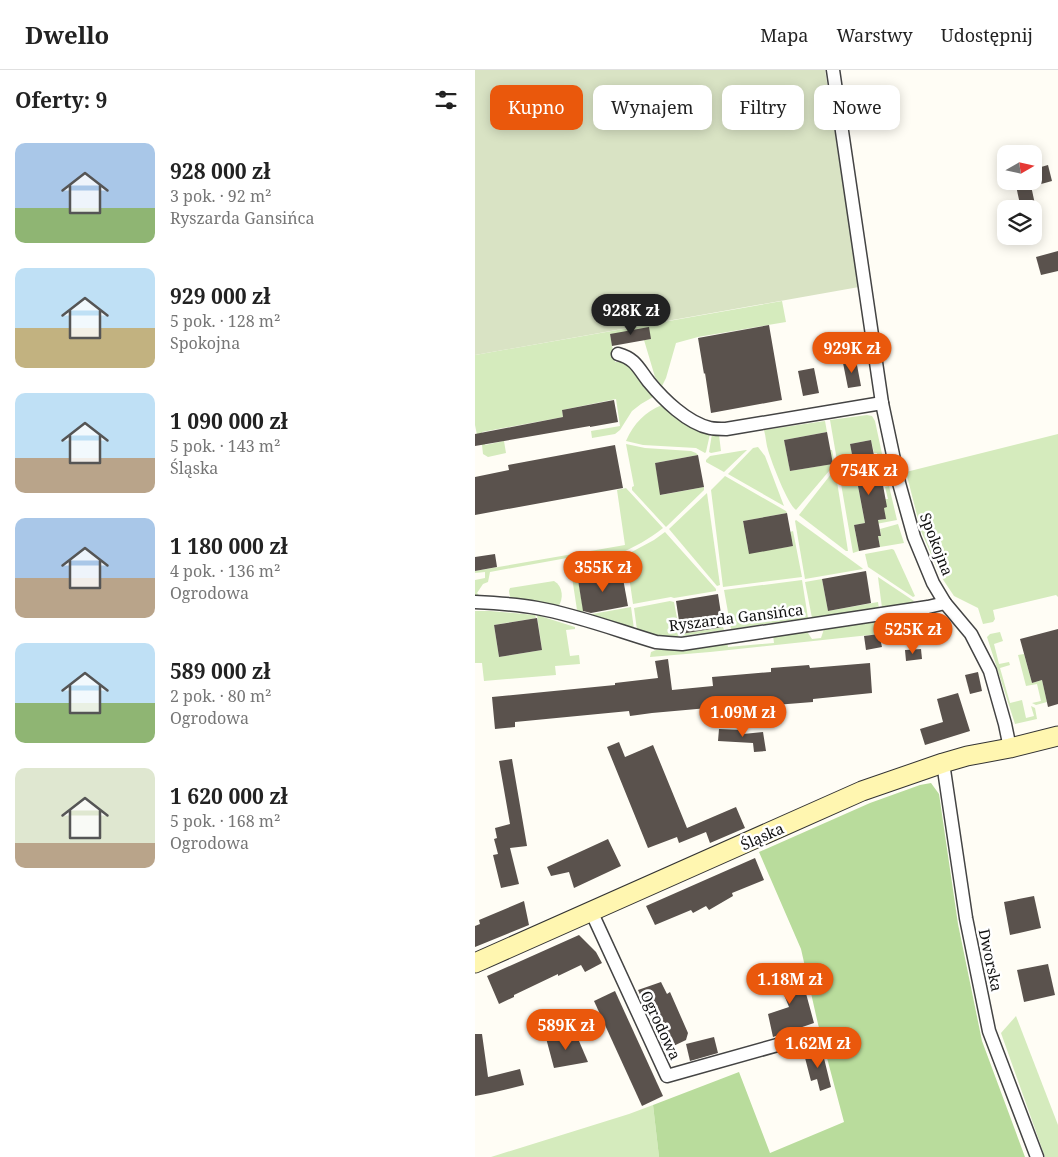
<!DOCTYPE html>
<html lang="pl">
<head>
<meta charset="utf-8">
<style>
	:root { --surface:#fff; --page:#f2f2f2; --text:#222; --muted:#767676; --line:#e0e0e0; --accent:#ea580c }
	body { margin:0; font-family:"Noto Serif",serif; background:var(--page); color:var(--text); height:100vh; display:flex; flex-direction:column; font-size:19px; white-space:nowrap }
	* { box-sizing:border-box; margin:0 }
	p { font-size:16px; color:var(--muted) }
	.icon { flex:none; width:28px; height:28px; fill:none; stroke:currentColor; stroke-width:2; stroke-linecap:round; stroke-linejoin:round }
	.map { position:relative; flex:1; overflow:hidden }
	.panel { display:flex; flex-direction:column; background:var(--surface); width:475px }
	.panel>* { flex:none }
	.hud { position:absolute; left:15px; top:15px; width:475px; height:45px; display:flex; gap:10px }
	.needle { width:32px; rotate:81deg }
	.controls { position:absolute; left:522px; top:75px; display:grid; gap:10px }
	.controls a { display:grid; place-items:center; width:45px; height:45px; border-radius:10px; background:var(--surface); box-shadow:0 2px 12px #0003; font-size:25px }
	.price { position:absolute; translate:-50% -42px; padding:0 11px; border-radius:18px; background:var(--accent); color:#fff; font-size:16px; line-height:32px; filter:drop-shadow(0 1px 2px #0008) }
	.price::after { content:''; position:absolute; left:50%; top:30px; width:15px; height:11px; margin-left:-8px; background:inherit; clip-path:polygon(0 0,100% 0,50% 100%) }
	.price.selected { background:#222; color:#fff }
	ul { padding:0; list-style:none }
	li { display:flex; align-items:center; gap:15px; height:125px; padding:0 15px }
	li span { display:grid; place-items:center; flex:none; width:140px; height:100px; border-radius:10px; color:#555 }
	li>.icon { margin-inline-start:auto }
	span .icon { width:60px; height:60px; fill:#fffc; stroke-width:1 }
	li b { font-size:21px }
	h2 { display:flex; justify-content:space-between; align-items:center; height:60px; padding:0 15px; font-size:21px }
	.chip { padding:0 18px; border-radius:10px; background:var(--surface); box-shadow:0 2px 12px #0003; font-size:18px; line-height:45px }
	.chip.selected { background:var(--accent); color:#fff }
	header { display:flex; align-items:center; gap:30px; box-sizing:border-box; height:70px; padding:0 25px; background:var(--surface); border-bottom:1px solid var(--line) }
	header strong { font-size:24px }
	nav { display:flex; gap:28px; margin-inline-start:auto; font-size:18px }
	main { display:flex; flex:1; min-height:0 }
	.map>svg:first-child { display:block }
</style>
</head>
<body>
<header>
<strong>Dwello</strong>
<nav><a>Mapa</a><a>Warstwy</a><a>Udostępnij</a></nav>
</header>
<main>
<section class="panel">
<h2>Oferty: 9<svg class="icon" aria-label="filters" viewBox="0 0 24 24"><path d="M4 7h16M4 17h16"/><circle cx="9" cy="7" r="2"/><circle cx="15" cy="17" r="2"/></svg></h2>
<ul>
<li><span style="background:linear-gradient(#a9c7e8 65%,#8fb573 0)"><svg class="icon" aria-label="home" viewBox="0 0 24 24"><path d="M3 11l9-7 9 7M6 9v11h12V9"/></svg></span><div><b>928 000 zł</b><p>3 pok. · 92 m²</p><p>Ryszarda Gansińca</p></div></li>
<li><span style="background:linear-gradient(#bfe0f5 60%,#c2b280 0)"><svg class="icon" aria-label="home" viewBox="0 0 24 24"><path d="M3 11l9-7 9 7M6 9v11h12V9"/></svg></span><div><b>929 000 zł</b><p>5 pok. · 128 m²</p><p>Spokojna</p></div></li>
<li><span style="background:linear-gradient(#bfe0f5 65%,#b9a48a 0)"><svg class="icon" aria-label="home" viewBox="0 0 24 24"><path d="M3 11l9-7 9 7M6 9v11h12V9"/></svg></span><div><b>1 090 000 zł</b><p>5 pok. · 143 m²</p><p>Śląska</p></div></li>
<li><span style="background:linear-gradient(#a9c7e8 60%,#b9a48a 0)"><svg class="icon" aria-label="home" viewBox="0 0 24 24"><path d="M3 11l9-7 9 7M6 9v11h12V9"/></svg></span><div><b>1 180 000 zł</b><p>4 pok. · 136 m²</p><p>Ogrodowa</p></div></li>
<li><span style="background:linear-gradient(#bfe0f5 60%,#8fb573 0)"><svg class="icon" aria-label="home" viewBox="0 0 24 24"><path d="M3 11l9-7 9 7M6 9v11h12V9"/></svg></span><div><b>589 000 zł</b><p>2 pok. · 80 m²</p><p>Ogrodowa</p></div></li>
<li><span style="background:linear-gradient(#dfe7d0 75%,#b9a48a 0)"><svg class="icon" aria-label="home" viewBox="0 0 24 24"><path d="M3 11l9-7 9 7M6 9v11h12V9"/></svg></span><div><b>1 620 000 zł</b><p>5 pok. · 168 m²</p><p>Ogrodowa</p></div></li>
</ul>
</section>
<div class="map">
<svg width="583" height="1087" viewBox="0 0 583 1087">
	<rect width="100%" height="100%" fill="#fffdf5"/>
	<g fill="#d5ebbd">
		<polygon points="307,231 311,252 223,267 201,273 191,308 187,316 180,307 169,270 176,269 135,264 140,292 152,292 170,314 178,327 166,334 157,341 145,360 140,364 117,368 116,361 145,356 141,329 87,340 88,347 7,362 10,375 29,371 31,383 13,387 8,384 7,375 4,375 0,355 0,285"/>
		<path d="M187,335L235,364L231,382L230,383L221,378L168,375L151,371C159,353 170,342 187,335Z"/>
		<polygon points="392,345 397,346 400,351 410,398 405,399 402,383 399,383 396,370 375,374 390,453 379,455 384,481 378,483 355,350"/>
		<path d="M350,351L352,362L309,370L315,401L357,394L355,380H357L360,394L321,440C312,433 297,393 293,380C291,374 291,367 289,360Z"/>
		<polygon points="237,364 244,365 246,381 236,383 234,382"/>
		<polygon points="583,364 583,527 581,525 518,540 520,549 518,552 508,554 503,538 479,526 465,505 446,461 431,402"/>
		<polygon points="151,374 170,378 216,381 221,383 223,385 180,393 186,425 229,417 229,420 191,457 157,420 157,417 159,416"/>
		<polygon points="283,377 290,386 309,436 253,404 278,378"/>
		<polygon points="271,380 272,380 249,402 231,392 231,390 235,386"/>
		<polygon points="360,399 373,481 371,481 324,445"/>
		<polygon points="250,406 311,441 312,443 268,451 274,483 318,476 315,462 318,461 327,507 248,517 236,420"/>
		<polygon points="414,416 422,450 401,454 400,451 410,449 409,438 410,429 413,429 410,417"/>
		<path d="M151,418L188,458C161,480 126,491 94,504L92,488L15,502L13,512L8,514L2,523L5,526H0V510L10,508V502L0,503V501L150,475L142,420Z"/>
		<polygon points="232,423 245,515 242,516 194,459"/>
		<polygon points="321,450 387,498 388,499 330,509 320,451"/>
		<polygon points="423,454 429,473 405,477 403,466 406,466 405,459"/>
		<polygon points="190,462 241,519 241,521 199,528 196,527 158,534 151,485 179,470"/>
		<polygon points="417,479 419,480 440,526 438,527 393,497 390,484"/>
		<polygon points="146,486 148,487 150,496 149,501 147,503 103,510 109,544 106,544 102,540 97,507"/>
		<polygon points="403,507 439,531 438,532 407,538"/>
		<polygon points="347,509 353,541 403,532 404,539 337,548 330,512"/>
		<polygon points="327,510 333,548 256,559 249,520"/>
		<path d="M79,511C88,516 89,529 83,537L35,527L34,521L35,518Z"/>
		<polygon points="195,531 199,532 205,564 248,557 249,560 193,568 162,560 159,538"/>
		<polygon points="156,537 159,559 112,545"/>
		<polygon points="0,541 15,541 60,545 61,548 19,555 24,587 67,580 62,545 100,557 100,559 91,560 95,586 104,585 105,594 80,596 81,605 9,611 7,593 0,593"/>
		<polygon points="404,551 405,562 404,564 235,582 175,587 176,582 181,580 252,572 253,577 299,573 298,565 331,560 337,569 346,568 349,559"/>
		<polygon points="525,562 528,571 519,574 524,594 534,592 535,595 525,598 535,633 547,630 551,648 559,646 556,636 560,638 562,649 540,654 512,567 515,564"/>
		<polygon points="549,584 557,613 567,610 572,632 561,635 557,633 566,631 562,614 551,616 543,585"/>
		<polygon points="541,946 583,1055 583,1087 570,1087 526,963"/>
		<polygon points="178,1035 184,1087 16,1087 154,1044"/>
	</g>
	<polygon fill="#b9dc9c" points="456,713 464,724 483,854 507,971 550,1087 184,1087 178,1035 264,1002 295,1083 369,1052 343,954 326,879 284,782 395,733 445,715"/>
	<polygon fill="#d9e3c4" points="0,0 350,0 384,217 0,285"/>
	<g fill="#5a524d">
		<polygon points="573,95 577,111 559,116 559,99"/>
		<polygon points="540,111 555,111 561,139 546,139"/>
		<polygon points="583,181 583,201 566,205 561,187"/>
		<polygon points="294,255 307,330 236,343 230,303 229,304 223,268"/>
		<polygon points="174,257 176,269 137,276 135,264"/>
		<polygon points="381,290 386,316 373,318 368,293"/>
		<polygon points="339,298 344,323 328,326 323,301"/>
		<polygon points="139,330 143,352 115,357 115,356 0,376 0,364 88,347 87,340"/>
		<polygon points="352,362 358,394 315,401 309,370"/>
		<polygon points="396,370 404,411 407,410 412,437 409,438 411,449 403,450 406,466 403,466 405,477 384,481 379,455 390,453 375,374"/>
		<polygon points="140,375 148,418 0,445 0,407 34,400 33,395"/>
		<polygon points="223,385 229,417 185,425 180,393"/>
		<polygon points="312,443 318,476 274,484 268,451"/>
		<polygon points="20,484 22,497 0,501 0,487"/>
		<polygon points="391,501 396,533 353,541 347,509"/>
		<polygon points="147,503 153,536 116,543 108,541 103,510"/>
		<polygon points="243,524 248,557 206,564 201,531"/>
		<polygon points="62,548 67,580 24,587 19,555"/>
		<polygon points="583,559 583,634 573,637 567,610 557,613 545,569"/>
		<polygon points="404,564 407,577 391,580 389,566"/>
		<polygon points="446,579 447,589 431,591 430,580"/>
		<polygon points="193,589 197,620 238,616 237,607 296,602 296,598 334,595 335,598 395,593 397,623 338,629 338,632 300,635 300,632 177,643 155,646 154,641 40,652 40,657 20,659 17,627 140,615 140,613 183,608 180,591"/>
		<polygon points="503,602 507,621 495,624 490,605"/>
		<polygon points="483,623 495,661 450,675 445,659 468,652 462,629"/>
		<polygon points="244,659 268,660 268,664 288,662 291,681 279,682 278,673 243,671"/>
		<polygon points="144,672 150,687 178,675 212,758 261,737 270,758 235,773 231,762 204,773 202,767 173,778 132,677"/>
		<polygon points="37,689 52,776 35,778 44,814 26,818 18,785 23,784 19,769 22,768 20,758 35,754 24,691"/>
		<polygon points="133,769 146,796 99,818 94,802 76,806 72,797"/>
		<polygon points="280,788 289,810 257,823 258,826 234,840 231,836 218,843 216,840 180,855 171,836"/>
		<polygon points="559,826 566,858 535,865 529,832"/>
		<polygon points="49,831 54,855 0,877 0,856 5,854 4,850"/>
		<polygon points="104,865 121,882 127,893 110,902 106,895 83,906 83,904 39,925 39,927 24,934 12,906"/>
		<polygon points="573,894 580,925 549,932 542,900"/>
		<polygon points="306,904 308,910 326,905 339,953 298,967 293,944 314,937 306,917 290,921 286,911"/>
		<polygon points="186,912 192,924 195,922 213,963 211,970 190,980 163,920"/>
		<polygon points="140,921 188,1026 167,1036 119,931"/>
		<polygon points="0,964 7,964 13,1007 45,999 49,1015 16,1023 0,1026"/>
		<polygon points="101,964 113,992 79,998 71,968"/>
		<polygon points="239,967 243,983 215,991 211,974"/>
		<polygon points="347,980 356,1017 345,1021 342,1009 336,1011 329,984"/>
	</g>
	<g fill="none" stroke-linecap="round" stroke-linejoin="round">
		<g stroke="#444" stroke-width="15">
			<g id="minor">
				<polyline points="358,0 407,333 424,413 439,467 458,513 470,533 496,564 515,601 530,654 535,678"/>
				<path d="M143,284C161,289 163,298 174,312C188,329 212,353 235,358C240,359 246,359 251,359L407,333"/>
				<path d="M0,532C21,533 41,534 62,538C102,545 141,560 181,572L193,573L207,574L453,537L470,533"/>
				<polyline points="468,693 491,848 514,961 562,1087"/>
				<polyline points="116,841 192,1006 331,967"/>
			</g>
		</g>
		<g stroke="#333" stroke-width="21">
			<polyline id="secondary" points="0,893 387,721 468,693 492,686 535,678 583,666"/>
		</g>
		<use href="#minor" stroke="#fff" stroke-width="12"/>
		<use href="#secondary" stroke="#fff6b0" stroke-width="19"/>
	</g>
	<g text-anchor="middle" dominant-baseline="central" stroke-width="5" stroke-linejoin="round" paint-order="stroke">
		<g font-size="15" fill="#111" stroke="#fff">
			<text transform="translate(462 474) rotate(69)">Spokojna</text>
			<text transform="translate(261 547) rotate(-7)">Ryszarda Gansińca</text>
			<text transform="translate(287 766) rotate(-24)">Śląska</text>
			<text transform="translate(516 890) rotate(78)">Dworska</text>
			<text transform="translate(186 955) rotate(65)">Ogrodowa</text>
		</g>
	</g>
</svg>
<div class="controls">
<a><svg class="needle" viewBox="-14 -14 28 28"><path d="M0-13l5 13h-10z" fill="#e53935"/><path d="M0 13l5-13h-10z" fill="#767676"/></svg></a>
<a><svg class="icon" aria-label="layers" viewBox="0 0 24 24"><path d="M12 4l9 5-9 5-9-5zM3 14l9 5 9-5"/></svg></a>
</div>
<b class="price selected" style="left:156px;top:266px">928K zł</b>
<b class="price" style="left:377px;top:304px">929K zł</b>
<b class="price" style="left:394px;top:426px">754K zł</b>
<b class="price" style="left:128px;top:523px">355K zł</b>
<b class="price" style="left:438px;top:585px">525K zł</b>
<b class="price" style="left:268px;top:668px">1.09M zł</b>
<b class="price" style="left:315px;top:935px">1.18M zł</b>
<b class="price" style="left:91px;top:981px">589K zł</b>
<b class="price" style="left:343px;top:999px">1.62M zł</b>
<div class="hud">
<a class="chip selected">Kupno</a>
<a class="chip">Wynajem</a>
<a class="chip">Filtry</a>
<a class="chip">Nowe</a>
</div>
</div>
</main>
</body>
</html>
